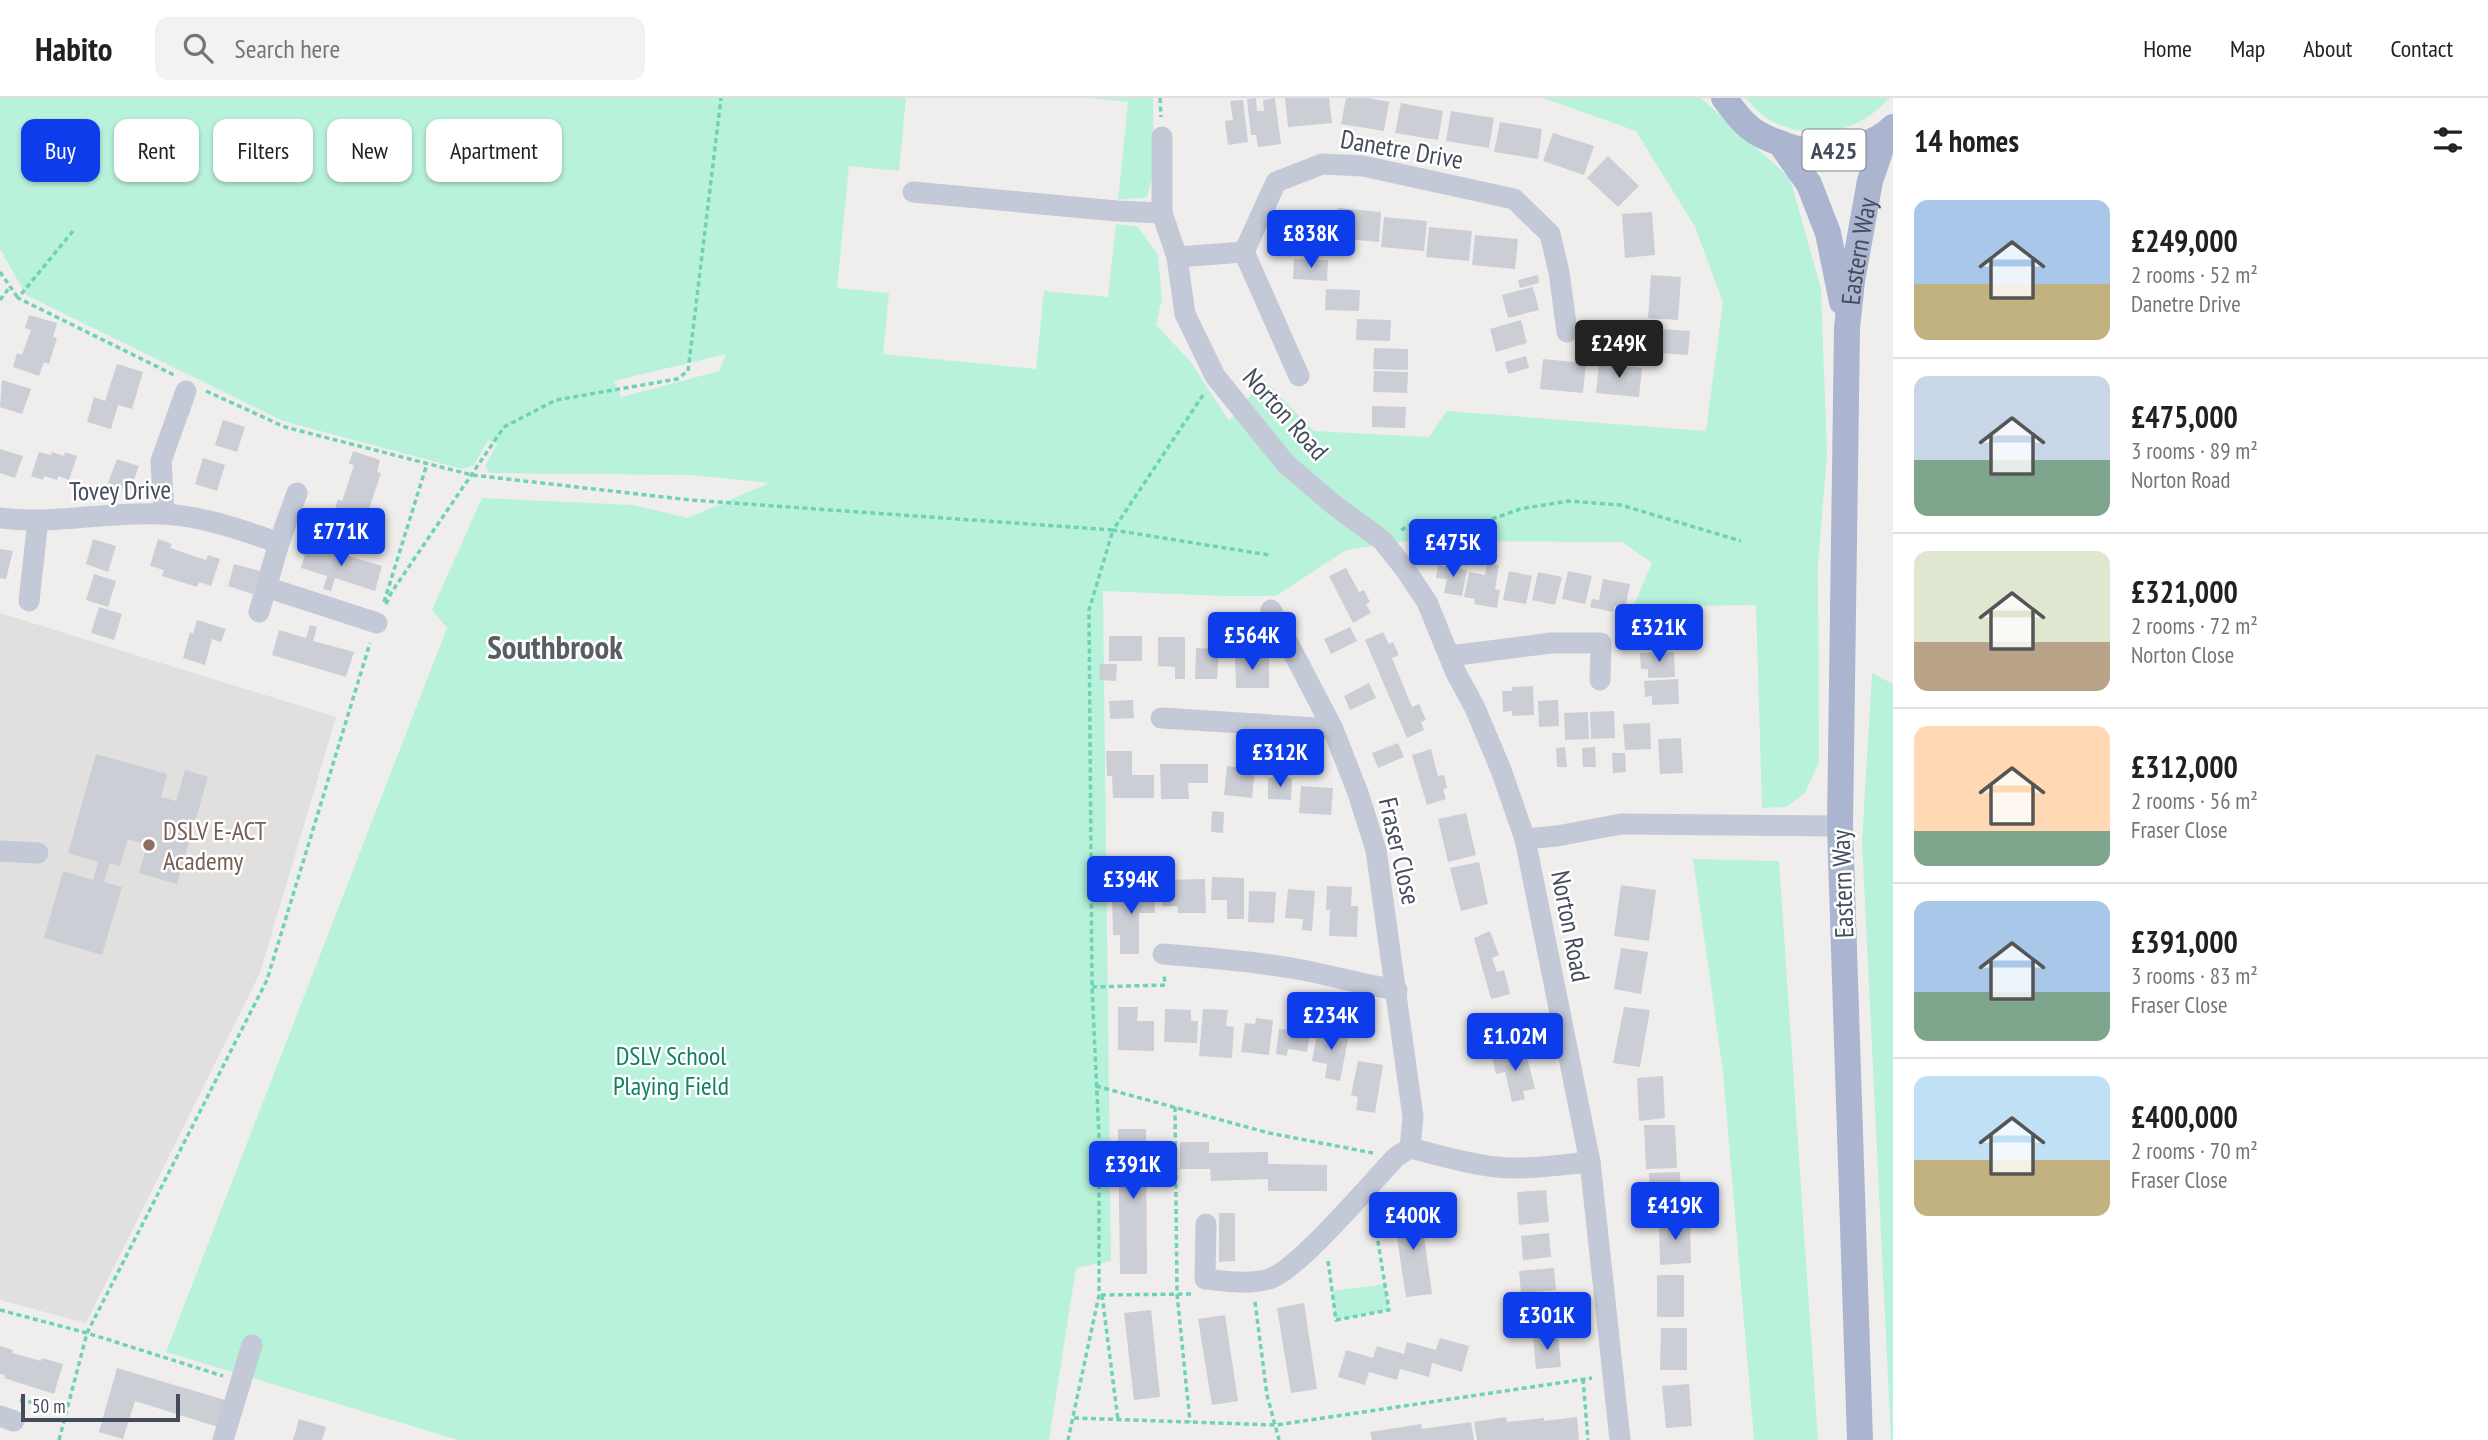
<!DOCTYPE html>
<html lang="en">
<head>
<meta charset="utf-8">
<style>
	:root { --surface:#fff; --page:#f2f2f2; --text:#202124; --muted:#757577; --line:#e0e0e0; --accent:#0d3ceb }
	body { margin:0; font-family:"PT Sans Narrow",sans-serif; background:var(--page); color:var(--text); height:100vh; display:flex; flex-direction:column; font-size:26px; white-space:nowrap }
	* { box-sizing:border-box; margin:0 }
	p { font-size:23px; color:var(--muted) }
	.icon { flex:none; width:38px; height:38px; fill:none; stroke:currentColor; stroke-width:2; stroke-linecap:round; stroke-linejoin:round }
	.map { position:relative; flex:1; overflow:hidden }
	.drawer { display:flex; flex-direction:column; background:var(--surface); width:595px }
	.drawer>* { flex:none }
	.guide { position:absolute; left:21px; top:21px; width:665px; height:63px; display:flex; gap:14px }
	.scale { position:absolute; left:21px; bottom:18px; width:159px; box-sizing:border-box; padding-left:7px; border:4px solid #444c5c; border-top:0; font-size:19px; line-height:24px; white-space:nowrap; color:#444c5c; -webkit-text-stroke:5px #fff; paint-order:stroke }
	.price { position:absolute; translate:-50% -60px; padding:0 16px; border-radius:7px; background:var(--accent); color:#fff; font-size:23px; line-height:46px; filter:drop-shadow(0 2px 4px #0008) }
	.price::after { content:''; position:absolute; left:50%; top:42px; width:21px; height:16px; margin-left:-10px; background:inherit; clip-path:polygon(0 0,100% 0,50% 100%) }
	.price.on { background:#222; color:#fff }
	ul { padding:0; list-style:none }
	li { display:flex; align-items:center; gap:21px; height:175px; padding:0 21px }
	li+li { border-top:2px solid var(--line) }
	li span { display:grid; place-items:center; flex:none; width:196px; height:140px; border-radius:14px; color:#555 }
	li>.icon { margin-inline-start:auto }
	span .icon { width:84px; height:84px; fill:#fffc; stroke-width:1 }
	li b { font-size:30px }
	h2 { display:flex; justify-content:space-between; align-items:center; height:84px; padding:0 21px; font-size:30px }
	.tag { padding:0 24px; border-radius:14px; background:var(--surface); box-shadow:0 2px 5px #0004; font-size:24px; line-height:63px }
	.tag.on { background:var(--accent); color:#fff }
	header { display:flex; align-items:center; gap:42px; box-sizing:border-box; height:98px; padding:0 35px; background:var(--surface); border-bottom:2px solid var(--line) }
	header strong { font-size:33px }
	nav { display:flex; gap:38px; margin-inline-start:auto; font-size:24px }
	.search { width:490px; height:63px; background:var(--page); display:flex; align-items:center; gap:18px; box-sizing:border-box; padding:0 24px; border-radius:14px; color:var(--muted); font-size:26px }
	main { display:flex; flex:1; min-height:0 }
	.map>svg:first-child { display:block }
</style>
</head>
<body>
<header>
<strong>Habito</strong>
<div class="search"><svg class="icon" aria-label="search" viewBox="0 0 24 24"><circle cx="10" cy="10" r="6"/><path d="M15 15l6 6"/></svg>Search here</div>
<nav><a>Home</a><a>Map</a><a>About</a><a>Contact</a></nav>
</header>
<main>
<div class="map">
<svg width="1893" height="1342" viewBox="0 0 1893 1342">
	<rect width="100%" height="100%" fill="#f0eeed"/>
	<polygon fill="#e2dfdf" points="0,515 336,619 260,875 86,1225 0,1202"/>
	<g fill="#b8f2db" fill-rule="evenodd">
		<path d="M0,0H906L899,73L849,68L837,190L889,195L883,256L1036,271L1044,193L1108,199L1116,126L1138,129L1158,157L1162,201L1156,227L1190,263L1229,323L1264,282L1314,333L1429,339L1447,313L1706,333L1723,204L1695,129L1636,33L1543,0H1701L1790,80L1821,191L1827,355L1818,467L1819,664L1805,695L1786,709L1762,710L1756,507L1633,509L1652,465L1622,444L1407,443L1346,452L1276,498H1222L1103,493L1111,1163L1076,1170L1049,1342H458L166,1254L447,530L432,512L482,400L633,407L688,420L769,385L691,377L490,375L485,368L497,346L488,342L474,367L462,371L283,323L26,197L0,151ZM726,256L719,273L621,299L614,283Z"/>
		<polygon points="1088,0 1153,0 1154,71 1147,99 1118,102 1128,4"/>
		<path d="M1745,0H1889C1858,37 1806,45 1765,19C1758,14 1751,6 1745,0Z"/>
		<polygon points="1872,575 1893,586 1893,1342 1891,1342 1862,744"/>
		<polygon points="1693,761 1779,763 1818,1342 1754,1342 1723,974"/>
		<polygon points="1385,1186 1389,1212 1336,1222 1332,1193"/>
	</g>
	<g fill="#ccced6">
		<polygon points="1256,0 1257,13 1264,13 1263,2 1275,0 1281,46 1258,49 1256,37 1251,37 1247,1"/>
		<polygon points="1285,0 1329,0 1332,25 1288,29"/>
		<polygon points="1346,0 1368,0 1389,4 1384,33 1341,26"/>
		<polygon points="1243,2 1248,44 1228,47 1225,23 1233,22 1230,3"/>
		<polygon points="1401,5 1443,13 1438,42 1395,35"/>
		<polygon points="1451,13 1494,20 1489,50 1446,43"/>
		<polygon points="1500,24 1542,31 1538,61 1494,54"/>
		<polygon points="1553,35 1594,48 1584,77 1543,63"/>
		<polygon points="1608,58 1639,88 1618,109 1587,80"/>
		<polygon points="1338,110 1381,114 1379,144 1335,140"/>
		<polygon points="1652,114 1655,157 1625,160 1622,116"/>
		<polygon points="1384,119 1427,123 1424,153 1381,149"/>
		<polygon points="1429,129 1472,133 1469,163 1426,159"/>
		<polygon points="1475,137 1518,141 1515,171 1472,167"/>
		<polygon points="1294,161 1328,162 1327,183 1293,181"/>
		<polygon points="1538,177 1539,185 1520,190 1518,182"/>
		<polygon points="1651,177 1681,179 1678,222 1648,220"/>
		<polygon points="1533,189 1539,212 1508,220 1502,197"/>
		<polygon points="1326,191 1360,192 1359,213 1325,212"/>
		<polygon points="29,217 57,225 53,239 57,240 49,266 44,264 39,278 13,269 17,255 22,257 31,232 25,230"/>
		<polygon points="1357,221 1391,222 1390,243 1356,242"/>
		<polygon points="1521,222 1527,245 1496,254 1490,231"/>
		<polygon points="1645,230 1690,233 1688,257 1644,254"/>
		<polygon points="1374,250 1408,251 1408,272 1373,271"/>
		<polygon points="1526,258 1529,270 1508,276 1505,264"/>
		<polygon points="1543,261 1586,265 1583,295 1540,291"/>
		<polygon points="117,266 143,274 132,311 118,307 111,331 87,324 94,299 105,303"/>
		<polygon points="1599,266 1642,270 1639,299 1596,295"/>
		<polygon points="1374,273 1408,274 1407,295 1373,294"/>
		<polygon points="2,282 31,291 22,316 0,309"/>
		<polygon points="1372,308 1406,309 1405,330 1372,329"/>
		<polygon points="223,322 245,329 237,354 215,347"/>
		<polygon points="0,351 23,358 15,380 0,375"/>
		<polygon points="353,353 380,362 377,374 381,375 369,411 364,410 360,423 334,415 338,401 342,403 354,367 349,366"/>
		<polygon points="39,354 51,357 52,354 64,358 65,354 77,358 69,382 58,378 57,382 44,378 43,382 31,378"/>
		<polygon points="203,360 225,367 217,393 195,386"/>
		<polygon points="117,361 139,368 130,393 108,385"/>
		<polygon points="93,441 116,448 108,474 86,466"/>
		<polygon points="158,441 172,446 170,450 206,462 208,457 220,461 211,488 199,484 197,489 162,478 164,472 150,468"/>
		<polygon points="308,446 382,468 375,493 335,480 331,493 323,491 327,478 301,470"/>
		<polygon points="1446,447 1469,448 1469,459 1446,458"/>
		<polygon points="0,451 13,453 6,481 0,480"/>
		<polygon points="1487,465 1499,467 1495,491 1500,492 1497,510 1474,506 1475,501 1464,499 1469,474 1485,477"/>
		<polygon points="234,466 260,473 253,496 228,488"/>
		<polygon points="1438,467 1467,472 1462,498 1444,495 1447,481 1436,480"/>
		<polygon points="1346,470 1359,494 1364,492 1370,504 1366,506 1371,515 1353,525 1329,478"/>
		<polygon points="1509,473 1532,478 1526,506 1503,502"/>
		<polygon points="1568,473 1592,478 1585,506 1562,501"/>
		<polygon points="1538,474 1562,479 1555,507 1532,502"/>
		<polygon points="94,476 116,483 108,509 86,502"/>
		<polygon points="1603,481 1630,486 1625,510 1614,508 1613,514 1590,509 1592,501 1599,502"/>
		<polygon points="99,509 122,516 114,542 91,535"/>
		<polygon points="1638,517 1658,517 1659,526 1674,526 1674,551 1646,551 1646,543 1638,543"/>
		<polygon points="197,522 226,531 221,544 212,541 205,567 183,560 190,534 193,536"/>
		<polygon points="310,527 317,529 313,543 354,554 346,579 272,557 279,532 306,540"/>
		<polygon points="1350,529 1357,543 1331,556 1324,541"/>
		<polygon points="1383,534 1389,546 1393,544 1399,557 1392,560 1412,609 1419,606 1426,622 1421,624 1424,632 1407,640 1365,542"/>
		<rect x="1109" y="538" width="33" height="25"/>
		<polygon points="1158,539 1185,539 1185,581 1175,581 1175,569 1158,568"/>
		<polygon points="1196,550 1219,551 1217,581 1195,581"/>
		<polygon points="1674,554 1675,579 1648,580 1648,571 1641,571 1640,555"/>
		<polygon points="1269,558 1269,590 1236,590 1235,559"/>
		<polygon points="1100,566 1117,566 1116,583 1099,582"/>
		<polygon points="1678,581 1679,606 1652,607 1652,598 1645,599 1644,583"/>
		<polygon points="1369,585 1376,600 1350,612 1344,598"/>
		<polygon points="1533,588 1534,617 1512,618 1512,613 1503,614 1502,593 1512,593 1512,589"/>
		<polygon points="1133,602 1134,620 1110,621 1109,603"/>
		<polygon points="1558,602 1559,628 1539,629 1538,603"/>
		<polygon points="1614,613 1615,640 1591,641 1590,614"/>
		<polygon points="1588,614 1589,641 1565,642 1564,615"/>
		<polygon points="1650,625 1651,651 1625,652 1623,626"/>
		<polygon points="1681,640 1683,675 1660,676 1658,641"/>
		<polygon points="1398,645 1404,659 1378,670 1372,655"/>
		<polygon points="1565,649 1567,669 1557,669 1556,650"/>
		<polygon points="1595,649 1596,669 1583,669 1582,650"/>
		<polygon points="1431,651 1438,678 1444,677 1447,690 1443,691 1446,701 1427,707 1412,657"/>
		<polygon points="1106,653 1132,653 1132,677 1154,677 1154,700 1113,700 1112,678 1107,678"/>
		<polygon points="1612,655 1625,655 1626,674 1613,675"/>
		<polygon points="96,656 167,676 161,699 176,703 185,672 208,679 177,786 139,775 147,747 128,741 120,768 110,765 104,784 122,789 102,857 44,840 63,773 93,782 98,764 68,755"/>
		<polygon points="1160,666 1208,666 1208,685 1188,685 1189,701 1161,701"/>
		<polygon points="1227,668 1255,671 1252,700 1224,697"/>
		<polygon points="1268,680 1292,680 1291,702 1268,701"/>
		<polygon points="1301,688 1333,690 1331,717 1299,715"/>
		<polygon points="1212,713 1224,714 1223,735 1211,734"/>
		<polygon points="1466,715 1476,757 1448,764 1438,721"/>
		<polygon points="1479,764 1488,806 1461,813 1450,770"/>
		<polygon points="1212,779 1244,780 1244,821 1227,821 1227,802 1211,802"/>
		<polygon points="1205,781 1206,815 1178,815 1177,808 1163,808 1162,782"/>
		<polygon points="1621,787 1656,792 1649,843 1614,838"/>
		<polygon points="1327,788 1352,789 1351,808 1358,808 1357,839 1329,838 1330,812 1326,812"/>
		<polygon points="1154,790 1155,815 1139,815 1139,856 1120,856 1120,837 1113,837 1112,791"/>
		<polygon points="1288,791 1315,793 1312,833 1302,832 1303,821 1285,820"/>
		<polygon points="1249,793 1276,794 1274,825 1248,824"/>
		<polygon points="1490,833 1499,857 1492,860 1497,874 1504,872 1510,896 1491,901 1474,840"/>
		<polygon points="1621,850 1648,854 1641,896 1614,891"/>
		<polygon points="1118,909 1138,909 1137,923 1154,923 1154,953 1118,952"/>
		<polygon points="1624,909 1650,912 1640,969 1613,965"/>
		<polygon points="1165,911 1191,912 1191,923 1198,923 1197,945 1164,944"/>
		<polygon points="1203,911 1228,912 1226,928 1234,929 1232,960 1199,958"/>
		<polygon points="1290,918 1312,921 1307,954 1288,951 1287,958 1276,956 1279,931 1288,932"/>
		<polygon points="1256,920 1273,922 1269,957 1241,954 1245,925 1255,926"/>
		<polygon points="1318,930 1349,936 1340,983 1325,980 1327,966 1312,963"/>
		<polygon points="1525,951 1535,991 1523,993 1525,1001 1512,1004 1505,974 1496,976 1492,960"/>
		<polygon points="1358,963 1383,967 1375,1015 1356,1012 1358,999 1351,997"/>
		<polygon points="1663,978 1665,1020 1639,1023 1637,980"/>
		<polygon points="1644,1027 1675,1027 1677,1070 1646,1071"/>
		<polygon points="1118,1031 1146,1031 1147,1176 1120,1176"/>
		<polygon points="1180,1044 1209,1044 1209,1055 1268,1054 1268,1066 1327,1067 1327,1093 1268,1093 1268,1081 1211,1083 1210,1071 1180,1071"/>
		<polygon points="1680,1074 1682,1117 1651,1118 1649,1075"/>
		<polygon points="1546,1092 1549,1124 1519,1127 1517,1094"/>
		<polygon points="1420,1109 1432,1196 1406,1199 1393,1114"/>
		<polygon points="1219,1115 1235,1115 1235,1163 1219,1164"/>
		<polygon points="1690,1122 1691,1165 1660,1167 1659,1123"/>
		<polygon points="1549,1135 1551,1159 1523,1162 1521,1138"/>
		<polygon points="1554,1170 1556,1192 1521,1195 1519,1173"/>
		<rect x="1657" y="1177" width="27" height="42"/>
		<polygon points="1304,1205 1317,1291 1291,1295 1277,1210"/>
		<polygon points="1556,1210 1558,1233 1533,1235 1531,1212"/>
		<polygon points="1151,1212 1160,1299 1134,1302 1124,1215"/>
		<polygon points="1225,1217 1238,1303 1212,1307 1198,1221"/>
		<polygon points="1661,1230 1687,1230 1687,1272 1660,1272"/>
		<polygon points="1558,1236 1561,1269 1536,1271 1533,1239"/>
		<polygon points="1440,1240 1469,1248 1462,1274 1432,1265 1429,1279 1400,1271 1397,1282 1369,1274 1365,1287 1338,1279 1346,1252 1373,1260 1377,1248 1404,1256 1407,1244 1436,1252"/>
		<polygon points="0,1248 13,1252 12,1255 41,1263 42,1260 63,1266 54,1296 4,1280 5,1277 0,1276"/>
		<polygon points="117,1270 225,1302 218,1329 135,1303 123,1341 99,1334"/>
		<polygon points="1689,1286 1692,1328 1666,1330 1662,1288"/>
		<polygon points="1506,1319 1507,1324 1544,1320 1544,1323 1577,1319 1579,1342 1477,1342 1474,1324"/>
		<polygon points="299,1321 326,1329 322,1342 293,1342"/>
		<polygon points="1471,1324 1474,1342 1372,1342 1370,1334 1421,1326 1422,1331"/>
	</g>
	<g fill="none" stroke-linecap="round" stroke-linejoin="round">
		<g stroke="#6ed2b7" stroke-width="3.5" stroke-dasharray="5 3.5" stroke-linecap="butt">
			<polyline points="1160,0 1161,19"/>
			<polyline points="73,133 18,200 174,277"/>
			<polyline points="0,174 18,200"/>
			<polyline points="0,202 9,190"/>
			<polyline points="206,293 285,329 472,377 690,402 1113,432 1089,512 1092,889 1099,1039 1099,1197 1068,1342"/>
			<polyline points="1203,297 1113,432 1269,457"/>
			<polyline points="1401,432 1416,424 1450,426 1484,424 1520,411 1568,403 1621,407 1741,443"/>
			<polyline points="384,504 427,366"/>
			<polyline points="386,506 391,495 504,329 556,302 677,281 688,273 721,0"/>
			<polyline points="1092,889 1165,887 1164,875"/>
			<polyline points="1096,988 1269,1035 1373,1055"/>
			<polyline points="1175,1009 1177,1196 1190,1324"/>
			<polyline points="1328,1163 1336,1222 1389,1212 1373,1113"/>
			<polyline points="1101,1197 1191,1196"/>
			<polyline points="1102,1197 1118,1322"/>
			<polyline points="1255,1204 1267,1297 1279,1342"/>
			<polyline points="0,1212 87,1235 223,1278"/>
			<polyline points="1583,1281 1588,1342"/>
			<polyline points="20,1302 66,1311"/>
			<polyline points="1074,1320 1276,1327 1592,1280"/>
			<polyline points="59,1342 87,1235 267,882 370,545"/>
		</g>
		<g stroke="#c3c9d6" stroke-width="21">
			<polyline points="1162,39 1162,115 1177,159 1185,216 1215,278 1285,365 1334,407 1382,442 1405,471 1427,504 1456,575 1475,610 1501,672 1525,741 1590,1064 1620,1342"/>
			<polyline points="913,94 1117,113 1162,115"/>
			<polyline points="1244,154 1299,278"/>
			<polyline points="1177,159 1244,154 1276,84 1322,66 1363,68 1514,101 1550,136 1559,174 1567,234"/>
			<polyline points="164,416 161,363 186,293"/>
			<path d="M0,420C54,427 109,413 163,416C203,418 242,432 279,445"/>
			<polyline points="266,489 377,525"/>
			<polyline points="29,503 38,422"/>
			<polyline points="259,514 279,445 297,395"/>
			<polyline points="1450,558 1551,545 1601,545 1600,582"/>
			<polyline points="1161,620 1333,631"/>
			<polyline points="1525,741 1557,738 1621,726 1840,728"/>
			<polyline points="0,753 38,755"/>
			<path d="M1163,856C1208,860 1252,863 1297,871C1330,877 1363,887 1397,892"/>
			<path d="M1410,1050C1439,1057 1467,1066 1496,1069C1527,1072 1559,1067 1590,1064"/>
			<path d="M1206,1126L1205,1181C1225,1183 1249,1187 1269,1181C1297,1173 1371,1085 1396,1059L1410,1050L1413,1019L1376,752L1358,695L1333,631L1271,512"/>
			<polyline points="0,1318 14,1323"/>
			<polyline points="223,1342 252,1247"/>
		</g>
		<g stroke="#abb5cf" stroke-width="26">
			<path d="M1724,0C1732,10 1739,21 1749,29C1762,41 1799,53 1816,54C1841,55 1876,47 1893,29"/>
			<polyline points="1780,45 1809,86 1828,135 1842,204"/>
			<path id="s1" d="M1860,1342L1840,728L1847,230L1852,183L1870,83L1886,36"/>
		</g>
	</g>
	<circle fill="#8d6e63" stroke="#fff" stroke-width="2.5" cx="149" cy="747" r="7"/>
	<g text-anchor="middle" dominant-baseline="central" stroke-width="5" stroke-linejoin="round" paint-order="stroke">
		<rect fill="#fff" stroke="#7c828d" stroke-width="2" x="1802.5" y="31.5" width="63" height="41" rx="5"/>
		<g font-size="24" font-weight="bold" fill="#444c5c">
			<text x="1834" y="52">A425</text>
		</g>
		<g font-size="26" fill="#444c5c" stroke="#fff">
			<text transform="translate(1402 51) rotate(10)">Danetre Drive</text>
			<text stroke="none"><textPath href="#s1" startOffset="1190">Eastern Way</textPath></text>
			<text transform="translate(1286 316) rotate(48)">Norton Road</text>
			<text transform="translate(120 392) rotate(-1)">Tovey Drive</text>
			<text transform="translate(1400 753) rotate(77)">Fraser Close</text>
			<text transform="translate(1842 786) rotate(-92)">Eastern Way</text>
			<text transform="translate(1571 828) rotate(79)">Norton Road</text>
		</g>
		<g font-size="26" fill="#785e54" stroke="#fff" text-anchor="start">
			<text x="163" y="732">DSLV E-ACT<tspan x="163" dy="30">Academy</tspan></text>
		</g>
		<g font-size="26" fill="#108263" stroke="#fff">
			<text x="671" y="957">DSLV School<tspan x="671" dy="30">Playing Field</tspan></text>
		</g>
		<g font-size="33" font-weight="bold" fill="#5a5c63" stroke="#fff">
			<text x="555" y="548">Southbrook</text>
		</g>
	</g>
</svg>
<div class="scale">50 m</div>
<b class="price" style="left:1311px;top:172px">£838K</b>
<b class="price on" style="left:1619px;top:282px">£249K</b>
<b class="price" style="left:341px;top:470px">£771K</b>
<b class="price" style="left:1453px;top:481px">£475K</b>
<b class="price" style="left:1659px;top:566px">£321K</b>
<b class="price" style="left:1252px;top:574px">£564K</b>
<b class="price" style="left:1280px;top:691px">£312K</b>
<b class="price" style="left:1131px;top:818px">£394K</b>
<b class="price" style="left:1331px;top:954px">£234K</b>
<b class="price" style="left:1515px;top:975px">£1.02M</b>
<b class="price" style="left:1133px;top:1103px">£391K</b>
<b class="price" style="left:1675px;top:1144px">£419K</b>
<b class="price" style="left:1413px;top:1154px">£400K</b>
<b class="price" style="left:1547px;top:1254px">£301K</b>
<div class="guide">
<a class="tag on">Buy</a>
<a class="tag">Rent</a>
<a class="tag">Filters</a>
<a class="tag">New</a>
<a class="tag">Apartment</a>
</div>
</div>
<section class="drawer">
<h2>14 homes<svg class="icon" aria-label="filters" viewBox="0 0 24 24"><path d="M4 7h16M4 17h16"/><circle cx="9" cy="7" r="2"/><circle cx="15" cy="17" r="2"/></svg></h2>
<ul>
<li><span style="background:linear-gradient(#a9c7e8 60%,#c2b280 0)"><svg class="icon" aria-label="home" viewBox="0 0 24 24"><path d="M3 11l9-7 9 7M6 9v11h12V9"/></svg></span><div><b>£249,000</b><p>2 rooms · 52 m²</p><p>Danetre Drive</p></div></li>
<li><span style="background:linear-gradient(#c9d6e8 60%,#7fa58c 0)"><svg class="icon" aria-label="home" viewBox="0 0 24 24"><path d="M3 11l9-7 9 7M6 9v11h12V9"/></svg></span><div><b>£475,000</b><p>3 rooms · 89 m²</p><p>Norton Road</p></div></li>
<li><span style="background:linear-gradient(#dfe7d0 65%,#b9a48a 0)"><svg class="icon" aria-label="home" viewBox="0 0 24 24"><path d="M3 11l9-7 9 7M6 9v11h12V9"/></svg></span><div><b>£321,000</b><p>2 rooms · 72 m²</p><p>Norton Close</p></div></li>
<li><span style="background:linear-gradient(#ffd9b3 75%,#7fa58c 0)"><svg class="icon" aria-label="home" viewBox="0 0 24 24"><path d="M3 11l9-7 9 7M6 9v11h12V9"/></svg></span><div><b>£312,000</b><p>2 rooms · 56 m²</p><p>Fraser Close</p></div></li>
<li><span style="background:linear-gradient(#a9c7e8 65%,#7fa58c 0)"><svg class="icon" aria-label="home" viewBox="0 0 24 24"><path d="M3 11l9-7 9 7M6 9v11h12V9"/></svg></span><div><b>£391,000</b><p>3 rooms · 83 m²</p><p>Fraser Close</p></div></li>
<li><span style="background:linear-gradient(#bfe0f5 60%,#c2b280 0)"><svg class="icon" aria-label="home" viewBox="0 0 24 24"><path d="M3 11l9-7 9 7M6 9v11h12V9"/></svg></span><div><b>£400,000</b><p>2 rooms · 70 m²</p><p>Fraser Close</p></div></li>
</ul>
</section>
</main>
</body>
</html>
